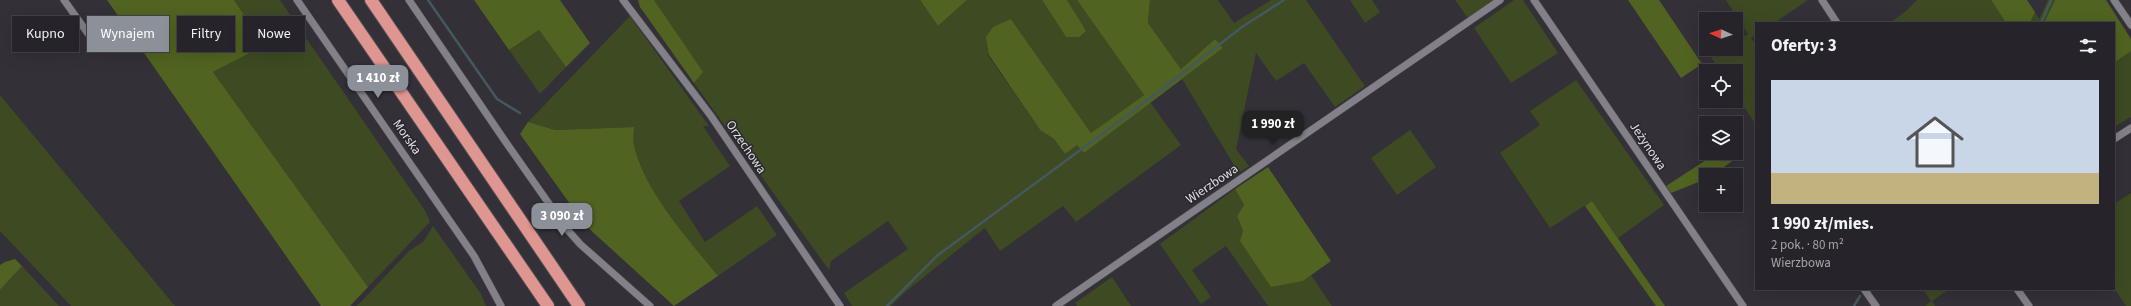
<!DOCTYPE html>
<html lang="pl">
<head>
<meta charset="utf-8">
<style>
	:root { --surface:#26242a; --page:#323036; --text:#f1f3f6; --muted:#a4a4a8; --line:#424147; --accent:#8c9099 }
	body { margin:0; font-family:"Source Sans 3",sans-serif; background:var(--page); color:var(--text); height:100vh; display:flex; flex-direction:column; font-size:15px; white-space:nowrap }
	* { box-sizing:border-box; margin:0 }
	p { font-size:13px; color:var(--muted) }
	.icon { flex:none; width:22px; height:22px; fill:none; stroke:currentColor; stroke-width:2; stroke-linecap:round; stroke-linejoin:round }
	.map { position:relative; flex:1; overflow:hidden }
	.panel { position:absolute; left:1755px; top:22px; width:360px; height:268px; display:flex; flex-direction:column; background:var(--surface); border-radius:0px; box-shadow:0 4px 16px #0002,0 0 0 1px var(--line) }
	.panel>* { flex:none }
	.banner { position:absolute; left:12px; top:16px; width:380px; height:36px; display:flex; gap:8px }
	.needle { width:26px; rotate:273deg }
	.tools { position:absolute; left:1699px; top:12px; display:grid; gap:8px }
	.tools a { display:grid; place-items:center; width:44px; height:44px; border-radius:0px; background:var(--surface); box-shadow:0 4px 16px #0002,0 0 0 1px var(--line); font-size:20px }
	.price { position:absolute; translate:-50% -34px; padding:0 9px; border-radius:8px; background:var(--accent); color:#fff; font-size:13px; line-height:26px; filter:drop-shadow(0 1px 2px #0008) }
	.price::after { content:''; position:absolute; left:50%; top:24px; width:12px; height:9px; margin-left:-6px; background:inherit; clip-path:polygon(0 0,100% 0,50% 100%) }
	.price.active { background:#222; color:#fff }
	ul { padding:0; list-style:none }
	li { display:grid; align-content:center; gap:8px; height:212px; padding:0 16px }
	li span { display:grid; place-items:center; height:124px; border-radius:0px; color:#555 }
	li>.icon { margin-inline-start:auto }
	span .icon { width:72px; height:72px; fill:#fffc; stroke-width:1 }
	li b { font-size:17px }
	h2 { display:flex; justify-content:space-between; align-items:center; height:48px; padding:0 16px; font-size:17px }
	.tag { padding:0 14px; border-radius:0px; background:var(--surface); box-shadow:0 4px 16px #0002,0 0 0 1px var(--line); font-size:14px; line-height:36px }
	.tag.active { background:var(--accent); color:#fff }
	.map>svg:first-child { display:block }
</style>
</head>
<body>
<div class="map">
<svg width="2131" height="306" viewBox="0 0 2131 306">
	<rect width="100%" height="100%" fill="#333038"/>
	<g fill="#3d4a22">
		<polygon points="234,0 280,0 426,212 430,222 368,287 213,72 265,45"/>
		<polygon points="654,0 920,0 938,26 967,0 1042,0 1066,37 1070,6 1067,0 1077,0 1144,95 1091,133 1011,19 988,55 1040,130 1054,139 1065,154 1077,144 1084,153 1150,102 1181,145 1076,222 1063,206 1000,251 985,228 904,293 891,306 852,306 844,293 908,249 888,221 831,261 829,270 694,83 702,72"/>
		<polygon points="1150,0 1218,0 1234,23 1271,0 1306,0 1365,86 1335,107 1304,63 1276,81 1256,53 1236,149 1249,166 1234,176 1234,165 1182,79 1223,48 1215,39 1181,69 1148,23"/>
		<polygon points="1350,0 1372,0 1380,12 1365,23"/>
		<polygon points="1455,0 1495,0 1468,18"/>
		<polygon points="1514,0 1523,0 1558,53 1511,83 1474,28"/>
		<polygon points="1726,0 1808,0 1774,23 1756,23 1756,35 1751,38 1756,45 1756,125 1736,95 1736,71 1720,71 1711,57 1723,49 1736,49 1736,41 1748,34"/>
		<polygon points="1917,0 1991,0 2006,23 1890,23 1906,11"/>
		<polygon points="2048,0 2055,0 2044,23 2030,23 2035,12 2039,19"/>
		<path d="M630,16L709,126H703L730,166L679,201L705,242L757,206L777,235L718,276C688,239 645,193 634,145C633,140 634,133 634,127L554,130L528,122Z"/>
		<polygon points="539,30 566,67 540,94 509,50"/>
		<polygon points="2131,51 2131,117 2114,127 2114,63"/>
		<polygon points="1576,80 1664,205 1618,238 1592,201 1550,228 1500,153 1540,125 1530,111"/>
		<polygon points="0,95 175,306 71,306 0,231"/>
		<polygon points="1410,130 1436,167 1397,195 1371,158"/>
		<polygon points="1235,189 1244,205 1237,216 1243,231 1303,281 1311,275 1332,306 1268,306 1226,246 1192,270 1211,297 1201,304 1160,244"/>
		<polygon points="2131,193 2131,306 2126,306 2114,288 2114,204"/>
		<polygon points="433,226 481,294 486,306 357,306 409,251 424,241"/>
		<polygon points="22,266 59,306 0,306 0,290"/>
		<polygon points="1112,277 1131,306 1077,306 1075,303"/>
		<polygon points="1923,289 1949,289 1932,301 1935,306 1925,306 1931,301"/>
	</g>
	<g fill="#506320">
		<polygon points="107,0 234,0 265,45 213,72 368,287 350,306 321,306"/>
		<polygon points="474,0 560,0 590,43 566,67 539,30 509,50"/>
		<polygon points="638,0 654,0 703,72 694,83 640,7"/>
		<polygon points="920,0 967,0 938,26"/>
		<polygon points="1042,0 1067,0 1086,31 1079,37 1066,37"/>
		<polygon points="1077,0 1150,0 1148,23 1181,69 1215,39 1223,48 1084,153 1077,145 1065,154 1054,139 1040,130 989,55 986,37 993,27 1011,19 1091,133 1144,95"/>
		<polygon points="1628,0 1659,0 1702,64 1681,78"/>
		<polygon points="1991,0 2027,0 2035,12 2030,23 2006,23"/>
		<polygon points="2055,0 2106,0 2131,39 2131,51 2114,63 2114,23 2044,23"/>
		<path d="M528,122L555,130L634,127C634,132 633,140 634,145C644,191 689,240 718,276L674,306L585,225L520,134Z"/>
		<polygon points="1717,153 1731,153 1735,159 1713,175 1706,175 1706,179 1671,193 1666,186"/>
		<polygon points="1268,167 1331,261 1303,281 1271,287 1240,241 1243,231 1237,216 1244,205 1235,189"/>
		<polygon points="1592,201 1665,306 1656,306 1585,206"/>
		<polygon points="15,259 22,266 0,290 0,265 5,262"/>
	</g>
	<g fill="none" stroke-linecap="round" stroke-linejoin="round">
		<g stroke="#44585f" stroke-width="2.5">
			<polyline points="428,0 497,99 520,113"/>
			<polyline points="2041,23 2051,0"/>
			<polyline points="887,306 938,255 1140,106 1242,27 1284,0"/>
			<polyline points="1854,306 1860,296"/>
		</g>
		<g stroke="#4f4c52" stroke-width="8">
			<g id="street">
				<polyline points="64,0 94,42"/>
				<polyline points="297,0 474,256 501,306"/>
				<polyline points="409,0 505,141 566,228 580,244 650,306"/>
				<polyline points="623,0 711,116 840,306"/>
				<polyline points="1534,0 1743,306"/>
				<polyline points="1822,0 1837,23"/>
				<polyline points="2114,0 2131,25"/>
				<polyline points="2114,139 2131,128"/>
				<polyline points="1864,289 1876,306"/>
				<polyline points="2017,289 2029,306"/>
				<polyline points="1056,306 1500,0"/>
			</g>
		</g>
		<g stroke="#4f4c52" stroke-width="14">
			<g id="highway">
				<polyline points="338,0 548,306"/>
				<polyline points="371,0 579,306"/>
			</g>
		</g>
		<use href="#street" stroke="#838089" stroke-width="7"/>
		<use href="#highway" stroke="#df9590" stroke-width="12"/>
	</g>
	<g text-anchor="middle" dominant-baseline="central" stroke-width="3" stroke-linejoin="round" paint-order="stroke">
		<g font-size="13" fill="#e2e0e5" stroke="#29262e">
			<text transform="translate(407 137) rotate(55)">Morska</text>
			<text transform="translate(1648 146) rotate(56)">Jeżynowa</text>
			<text transform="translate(746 147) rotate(56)">Orzechowa</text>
			<text transform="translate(1212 184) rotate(-34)">Wierzbowa</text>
		</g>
	</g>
</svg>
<div class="tools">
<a><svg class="needle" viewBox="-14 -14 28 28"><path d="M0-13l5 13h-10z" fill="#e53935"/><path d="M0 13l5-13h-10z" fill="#a4a4a8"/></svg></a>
<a><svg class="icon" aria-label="locate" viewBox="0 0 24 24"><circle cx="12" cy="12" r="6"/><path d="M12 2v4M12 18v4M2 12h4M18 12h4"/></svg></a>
<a><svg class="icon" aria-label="layers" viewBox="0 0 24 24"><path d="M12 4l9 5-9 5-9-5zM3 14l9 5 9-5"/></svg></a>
<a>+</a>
</div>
<b class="price" style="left:378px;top:99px">1 410 zł</b>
<b class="price active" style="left:1273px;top:145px">1 990 zł</b>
<b class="price" style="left:562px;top:237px">3 090 zł</b>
<div class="banner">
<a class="tag">Kupno</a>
<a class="tag active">Wynajem</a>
<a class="tag">Filtry</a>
<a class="tag">Nowe</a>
</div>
<section class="panel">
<h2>Oferty: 3<svg class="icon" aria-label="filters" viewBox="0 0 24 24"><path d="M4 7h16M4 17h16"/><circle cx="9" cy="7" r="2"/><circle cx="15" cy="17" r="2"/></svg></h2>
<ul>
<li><span style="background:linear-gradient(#c9d6e8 75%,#c2b280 0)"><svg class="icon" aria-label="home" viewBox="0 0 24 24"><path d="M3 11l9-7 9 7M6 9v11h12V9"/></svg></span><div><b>1 990 zł/mies.</b><p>2 pok. · 80 m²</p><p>Wierzbowa</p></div></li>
</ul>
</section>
</div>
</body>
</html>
